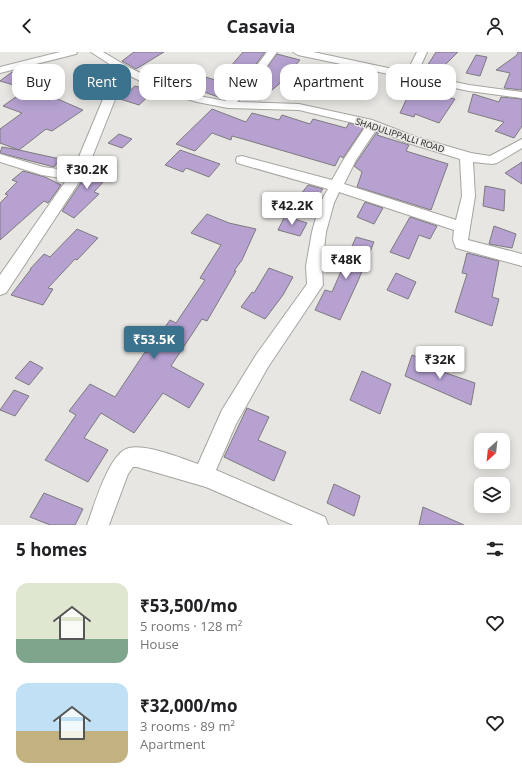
<!DOCTYPE html>
<html lang="en">
<head>
<meta charset="utf-8">
<style>
	:root { --surface:#fff; --page:#f2f2f2; --text:#202124; --muted:#757577; --accent:#3b728d }
	body { margin:0; font-family:"Open Sans",sans-serif; background:var(--page); color:var(--text); height:100vh; display:flex; flex-direction:column; font-size:15px; white-space:nowrap }
	* { box-sizing:border-box; margin:0 }
	p { font-size:13px; color:var(--muted) }
	.icon { flex:none; width:22px; height:22px; fill:none; stroke:currentColor; stroke-width:2; stroke-linecap:round; stroke-linejoin:round }
	.map { position:relative; height:473px; overflow:hidden }
	.drawer { display:flex; flex-direction:column; background:var(--surface); flex:1 }
	.drawer>* { flex:none }
	.top-card { position:absolute; left:12px; top:12px; width:498px; height:36px; display:flex; gap:8px }
	.needle { width:26px; rotate:207deg }
	.fabs { position:absolute; left:474px; top:381px; display:grid; gap:8px }
	.fabs a { display:grid; place-items:center; width:36px; height:36px; border-radius:8px; background:var(--surface); box-shadow:0 2px 10px #0003; font-size:20px }
	.price { position:absolute; translate:-50% -34px; padding:0 9px; border-radius:4px; background:#fff; color:#222; font-size:13px; line-height:26px; filter:drop-shadow(0 1px 2px #0008) }
	.price::after { content:''; position:absolute; left:50%; top:24px; width:12px; height:9px; margin-left:-6px; background:inherit; clip-path:polygon(0 0,100% 0,50% 100%) }
	.price.active { background:var(--accent); color:#fff }
	ul { padding:0; list-style:none }
	li { display:flex; align-items:center; gap:12px; height:100px; padding:0 16px }
	li span { display:grid; place-items:center; flex:none; width:112px; height:80px; border-radius:12px; color:#555 }
	li>.icon { margin-inline-start:auto }
	span .icon { width:48px; height:48px; fill:#fffc; stroke-width:1 }
	li b { font-size:17px }
	h2 { display:flex; justify-content:space-between; align-items:center; height:48px; padding:0 16px; font-size:17px }
	.tag { padding:0 14px; border-radius:12px; background:var(--surface); box-shadow:0 2px 10px #0003; font-size:14px; line-height:36px }
	.tag.active { background:var(--accent); color:#fff }
	header { display:flex; justify-content:space-between; align-items:center; height:52px; padding:0 16px; background:var(--surface); font-size:18px; font-weight:700 }
	.map>svg:first-child { display:block }
</style>
</head>
<body>
<header><svg class="icon" aria-label="back" viewBox="0 0 24 24"><path d="M15 5l-7 7 7 7"/></svg>Casavia<svg class="icon" aria-label="person" viewBox="0 0 24 24"><circle cx="12" cy="8" r="4"/><path d="M4 21q1-7 8-7t8 7"/></svg></header>
<div class="map">
<svg width="522" height="473" viewBox="0 0 522 473">
	<rect width="100%" height="100%" fill="#e8e6e2"/>
	<g fill="#b6a1d1" stroke="#7c7b7e">
		<polygon points="134,0 164,0 136,17 122,9"/>
		<polygon points="243,0 265,0 245,27 224,47 178,31 176,33 163,29 177,16 218,29"/>
		<polygon points="436,0 458,0 442,16 438,25 422,22"/>
		<polygon points="518,0 522,0 522,38 504,36 510,21 496,18 517,3"/>
		<polygon points="277,2 300,8 278,33 260,48 246,43"/>
		<polygon points="476,3 487,5 480,24 466,21"/>
		<polygon points="12,20 28,25 24,36 0,29"/>
		<polygon points="415,29 435,33 431,41 455,47 439,71 415,62 414,65 400,61"/>
		<polygon points="135,34 154,39 139,53 120,47"/>
		<polygon points="30,35 83,58 52,79 46,77 19,98 60,107 54,115 0,101 2,95 19,98 0,91 0,77 22,61 3,54"/>
		<polygon points="473,42 499,50 501,45 522,47 522,74 514,86 495,79 504,70 468,60"/>
		<polygon points="212,57 246,70 252,61 279,68 282,63 310,72 313,67 346,76 349,71 364,75 343,106 340,104 335,114 243,87 232,84 231,88 212,81 195,99 176,92"/>
		<polygon points="377,80 379,81 377,83 409,93 406,99 448,112 431,158 357,135 362,120 354,114"/>
		<polygon points="119,82 132,87 122,96 108,91"/>
		<polygon points="180,98 220,112 209,125 186,116 183,120 165,113"/>
		<polygon points="522,110 522,132 505,121"/>
		<polygon points="93,113 115,117 94,140 99,142 74,166 62,159"/>
		<polygon points="23,119 45,125 61,133 48,151 44,149 0,188 0,151 8,143 5,142 17,130 12,128"/>
		<polygon points="308,133 323,137 315,147 301,142"/>
		<polygon points="485,134 505,138 504,159 483,154"/>
		<polygon points="365,150 383,156 374,172 357,165"/>
		<polygon points="207,162 229,171 256,177 242,208 234,219 236,219 207,269 202,267 171,314 204,332 189,356 163,341 134,381 101,361 84,386 108,398 88,430 45,408 76,363 69,359 90,332 115,345 145,300 147,301 170,268 176,271 205,228 200,226 221,193 191,181"/>
		<polygon points="285,164 307,171 300,184 278,178"/>
		<polygon points="410,165 437,174 430,187 419,183 409,207 390,200"/>
		<polygon points="494,174 516,182 512,196 489,192"/>
		<polygon points="77,177 98,186 77,208 75,207 48,236 53,237 43,253 11,243 31,217 30,217 44,202 50,205"/>
		<polygon points="356,185 374,190 358,229 340,268 315,258 325,238 332,240"/>
		<polygon points="467,201 499,209 492,245 499,247 492,274 455,260 467,222 462,221"/>
		<polygon points="269,216 293,225 283,243 265,267 241,255 252,240 254,241"/>
		<polygon points="396,221 416,230 408,247 387,238"/>
		<polygon points="412,303 444,315 443,320 475,331 471,353 405,324"/>
		<polygon points="30,309 43,316 29,333 15,326"/>
		<polygon points="362,319 391,332 380,362 350,348"/>
		<polygon points="14,338 29,344 15,364 0,358"/>
		<polygon points="247,356 269,365 258,388 286,400 274,429 224,405"/>
		<polygon points="334,432 360,444 354,464 327,451"/>
		<polygon points="44,441 83,457 75,473 50,473 30,465"/>
		<polygon points="423,455 464,473 419,473"/>
	</g>
	<g fill="none" stroke-linecap="round" stroke-linejoin="round">
		<g stroke="#a6a4a0" stroke-width="2">
			<g id="street">
				<polygon points="60,0 77,0 76,2 0,21 0,15"/>
				<path d="M91,0H103L130,16L169,35L199,44L225,49L246,28L267,0H277L254,32L237,50L299,52L372,68L416,85L471,101L490,104L522,87V96L497,111L492,112L473,110L475,144L468,188L522,202V214L456,196L453,188L454,178L339,140L334,151L326,180L322,214L323,233L268,315L236,372L216,418L325,465L328,473H293L206,435L137,415H133L128,422L109,473H87C94,455 109,400 129,396C146,392 181,406 198,412L222,358L256,303L307,232L306,214L312,180L320,151L328,137L237,111L236,108L237,105L242,104L332,128L344,107L366,74L299,58L228,56L197,50L161,39L128,23L118,40L87,118L6,241L0,243V223L67,127L42,123L0,110V102L43,115L73,119L106,40L120,19ZM376,78L408,91L460,107L462,144L456,168L344,132L356,108Z"/>
				<polygon points="293,0 313,0 407,20 417,0 427,0 417,22 469,33 522,40 522,46 469,39 298,3"/>
			</g>
		</g>
		<use href="#street" fill="#fff" fill-rule="evenodd"/>
	</g>
	<g text-anchor="middle" dominant-baseline="central" stroke-width="3" stroke-linejoin="round" paint-order="stroke">
		<g font-size="9" fill="#191817" stroke="#e8e6e2">
			<text transform="translate(400 83) rotate(18)">SHADULIPPALLI ROAD</text>
		</g>
	</g>
</svg>
<div class="fabs">
<a><svg class="needle" viewBox="-14 -14 28 28"><path d="M0-13l5 13h-10z" fill="#e53935"/><path d="M0 13l5-13h-10z" fill="#757577"/></svg></a>
<a><svg class="icon" aria-label="layers" viewBox="0 0 24 24"><path d="M12 4l9 5-9 5-9-5zM3 14l9 5 9-5"/></svg></a>
</div>
<b class="price" style="left:87px;top:138px">₹30.2K</b>
<b class="price" style="left:292px;top:174px">₹42.2K</b>
<b class="price" style="left:346px;top:228px">₹48K</b>
<b class="price active" style="left:154px;top:308px">₹53.5K</b>
<b class="price" style="left:440px;top:328px">₹32K</b>
<div class="top-card">
<a class="tag">Buy</a>
<a class="tag active">Rent</a>
<a class="tag">Filters</a>
<a class="tag">New</a>
<a class="tag">Apartment</a>
<a class="tag">House</a>
</div>
</div>
<section class="drawer">
<h2>5 homes<svg class="icon" aria-label="filters" viewBox="0 0 24 24"><path d="M4 7h16M4 17h16"/><circle cx="9" cy="7" r="2"/><circle cx="15" cy="17" r="2"/></svg></h2>
<ul>
<li><span style="background:linear-gradient(#dfe7d0 70%,#7fa58c 0)"><svg class="icon" aria-label="home" viewBox="0 0 24 24"><path d="M3 11l9-7 9 7M6 9v11h12V9"/></svg></span><div><b>₹53,500/mo</b><p>5 rooms · 128 m²</p><p>House</p></div><svg class="icon" aria-label="heart" viewBox="0 0 24 24"><path d="M12 20l-8-8c-3-5 5-10 8-4 3-6 11-1 8 4z"/></svg></li>
<li><span style="background:linear-gradient(#bfe0f5 60%,#c2b280 0)"><svg class="icon" aria-label="home" viewBox="0 0 24 24"><path d="M3 11l9-7 9 7M6 9v11h12V9"/></svg></span><div><b>₹32,000/mo</b><p>3 rooms · 89 m²</p><p>Apartment</p></div><svg class="icon" aria-label="heart" viewBox="0 0 24 24"><path d="M12 20l-8-8c-3-5 5-10 8-4 3-6 11-1 8 4z"/></svg></li>
</ul>
</section>
</body>
</html>
